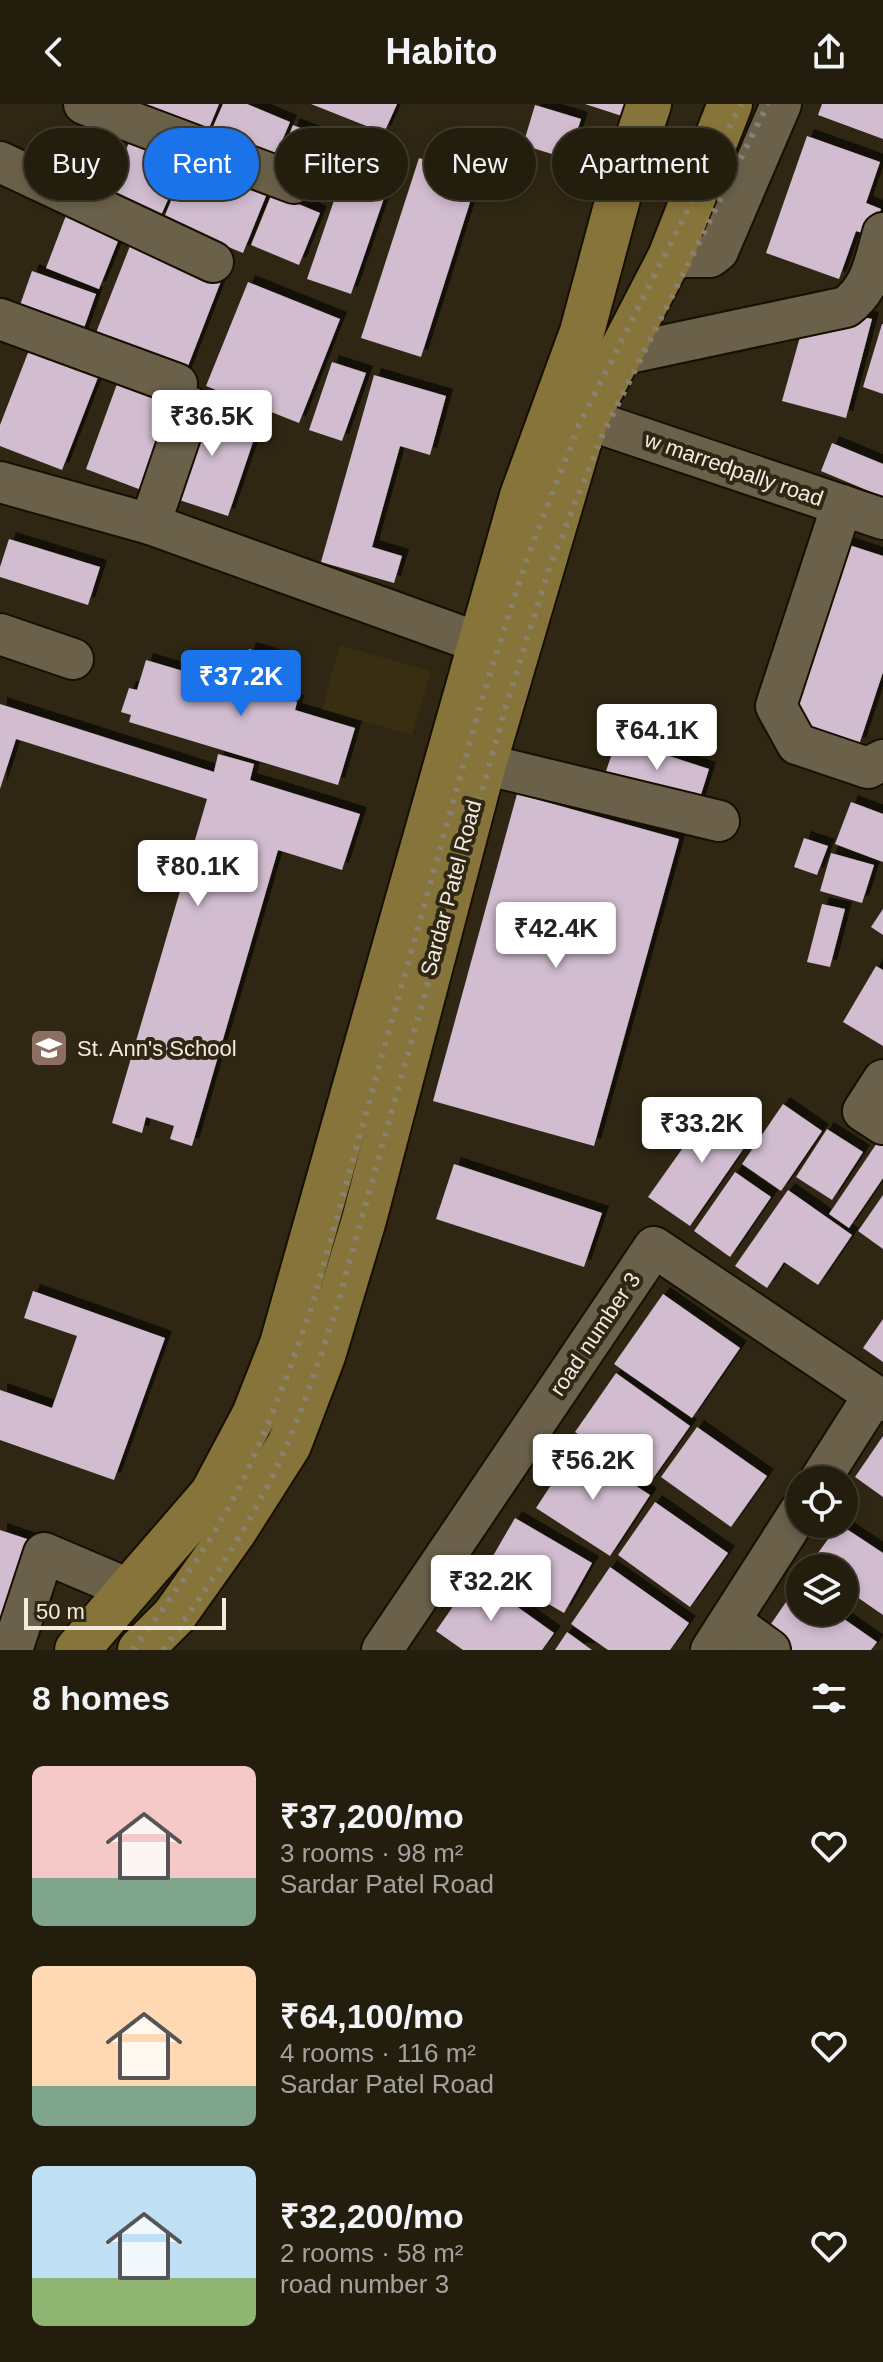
<!DOCTYPE html>
<html lang="en">
<head>
<meta charset="utf-8">
<style>
	:root { --surface:#231d0e; --page:#2f2a1c; --text:#f1f3f6; --muted:#a3a29e; --line:#403b2e; --accent:#1a73e8 }
	body { margin:0; font-family:Arial,sans-serif; background:var(--page); color:var(--text); height:100vh; display:flex; flex-direction:column; font-size:30px; white-space:nowrap }
	* { box-sizing:border-box; margin:0 }
	p { font-size:26px; color:var(--muted) }
	.icon { flex:none; width:44px; height:44px; fill:none; stroke:currentColor; stroke-width:2; stroke-linecap:round; stroke-linejoin:round }
	.map { position:relative; height:1546px; overflow:hidden }
	.panel { display:flex; flex-direction:column; background:var(--surface); flex:1 }
	.panel>* { flex:none }
	.top-card { position:absolute; left:24px; top:24px; width:836px; height:72px; display:flex; gap:16px }
	.fabs { position:absolute; left:786px; top:1362px; display:grid; gap:16px }
	.fabs a { display:grid; place-items:center; width:72px; height:72px; border-radius:50%; background:var(--surface); box-shadow:0 4px 12px #0003,0 0 0 2px var(--line); font-size:40px }
	.scale { position:absolute; left:24px; bottom:20px; width:202px; box-sizing:border-box; padding-left:8px; border:4px solid #f2ecdf; border-top:0; font-size:22px; line-height:28px; white-space:nowrap; color:#f2ecdf; -webkit-text-stroke:6px #2f2713; paint-order:stroke }
	.price { position:absolute; translate:-50% -68px; padding:0 18px; border-radius:8px; background:#fff; color:#222; font-size:26px; line-height:52px; filter:drop-shadow(0 2px 4px #0008) }
	.price::after { content:''; position:absolute; left:50%; top:48px; width:24px; height:18px; margin-left:-12px; background:inherit; clip-path:polygon(0 0,100% 0,50% 100%) }
	.price.current { background:var(--accent); color:#fff }
	ul { padding:0; list-style:none }
	li { display:flex; align-items:center; gap:24px; height:200px; padding:0 32px }
	li span { display:grid; place-items:center; flex:none; width:224px; height:160px; border-radius:12px; color:#555 }
	li>.icon { margin-inline-start:auto }
	span .icon { width:96px; height:96px; fill:#fffc; stroke-width:1 }
	li b { font-size:34px }
	h2 { display:flex; justify-content:space-between; align-items:center; height:96px; padding:0 32px; font-size:34px }
	.tag { padding:0 28px; border-radius:36px; background:var(--surface); box-shadow:0 4px 12px #0003,0 0 0 2px var(--line); font-size:28px; line-height:72px }
	.tag.current { background:var(--accent); color:#fff }
	header { display:flex; justify-content:space-between; align-items:center; height:104px; padding:0 32px; background:var(--surface); font-size:36px; font-weight:800 }
	.map>svg:first-child { display:block }
</style>
</head>
<body>
<header><svg class="icon" aria-label="back" viewBox="0 0 24 24"><path d="M15 5l-7 7 7 7"/></svg>Habito<svg class="icon" aria-label="share" viewBox="0 0 24 24"><path d="M12 15V3M7 8l5-5 5 5M5 13v7h14v-7"/></svg></header>
<div class="map">
<svg width="883" height="1546" viewBox="0 0 883 1546">
	<defs>
		<filter id="shadow"><feDropShadow dx="7" dy="-7" stdDeviation="0" flood-color="#0009"/></filter>
	</defs>
	<rect width="100%" height="100%" fill="#2f2713"/>
	<polygon fill="#392e12" points="340,541 431,567 412,631 322,605"/>
	<g fill="#d1bcd0" filter="url(#shadow)">
		<polygon points="146,0 219,0 207,29 145,3"/>
		<polygon points="223,0 247,0 290,18 273,58 209,32"/>
		<polygon points="311,0 397,0 384,29"/>
		<polygon points="585,0 629,0 625,13"/>
		<polygon points="822,0 883,0 883,35 818,11"/>
		<polygon points="535,1 581,15 568,55 523,41"/>
		<polygon points="293,21 350,44 335,83 277,61"/>
		<polygon points="133,29 187,52 159,116 106,93"/>
		<polygon points="807,32 880,58 866,99 881,105 872,132 856,127 839,175 766,149"/>
		<polygon points="350,50 394,65 351,190 307,175"/>
		<polygon points="189,54 268,87 243,149 163,116"/>
		<polygon points="419,54 478,73 421,253 361,234"/>
		<polygon points="272,89 320,109 299,161 251,141"/>
		<polygon points="70,101 124,122 99,185 46,164"/>
		<polygon points="130,142 221,177 183,275 92,239"/>
		<polygon points="32,167 96,190 78,241 14,218"/>
		<polygon points="248,178 340,215 299,319 206,282"/>
		<polygon points="836,207 872,215 846,314 782,297 805,215"/>
		<polygon points="882,220 883,220 883,290 863,283"/>
		<polygon points="31,241 100,268 62,366 0,342 0,321"/>
		<polygon points="332,258 366,269 342,337 309,326"/>
		<polygon points="121,269 180,291 144,387 86,365"/>
		<polygon points="374,271 446,292 430,351 400,342 372,443 402,452 394,479 321,458"/>
		<polygon points="196,295 260,317 228,412 164,391"/>
		<polygon points="832,339 883,360 883,393 821,367"/>
		<polygon points="9,435 100,463 88,501 0,473 0,463"/>
		<polygon points="846,440 883,452 883,568 859,641 788,617"/>
		<polygon points="249,545 283,555 273,590 297,598 295,606 355,624 338,681 129,618 131,611 121,608 129,584 137,586 146,556 237,583"/>
		<polygon points="0,600 214,668 218,650 254,660 250,676 360,710 342,766 278,746 192,1042 170,1035 174,1022 146,1013 142,1029 112,1019 207,695 16,635 0,685"/>
		<polygon points="617,635 709,665 698,700 605,670"/>
		<polygon points="517,690 679,735 594,1042 433,997"/>
		<polygon points="851,698 883,710 883,758 835,740"/>
		<polygon points="804,734 828,742 817,771 794,763"/>
		<polygon points="831,749 874,761 862,799 820,787"/>
		<polygon points="822,800 845,805 830,863 807,858"/>
		<polygon points="883,805 883,831 871,823"/>
		<polygon points="876,862 883,866 883,942 843,918"/>
		<polygon points="714,1000 755,1028 690,1122 648,1093"/>
		<polygon points="783,1000 822,1027 781,1087 742,1060"/>
		<polygon points="827,1025 863,1048 832,1096 796,1073"/>
		<polygon points="879,1036 883,1039 883,1074 849,1124 829,1110"/>
		<polygon points="454,1060 602,1109 584,1163 436,1115"/>
		<polygon points="735,1068 771,1093 730,1153 694,1127"/>
		<polygon points="788,1086 852,1131 818,1181 784,1158 767,1184 735,1162"/>
		<polygon points="883,1091 883,1145 858,1127"/>
		<polygon points="33,1187 165,1234 114,1376 0,1336 0,1286 52,1304 77,1232 24,1214"/>
		<polygon points="663,1190 740,1244 692,1314 614,1260"/>
		<polygon points="883,1215 883,1258 863,1244"/>
		<polygon points="616,1269 690,1322 649,1380 575,1328"/>
		<polygon points="697,1323 767,1372 731,1423 661,1373"/>
		<polygon points="883,1332 883,1393 855,1373"/>
		<polygon points="576,1343 650,1391 610,1452 536,1404"/>
		<polygon points="655,1398 728,1449 690,1503 618,1451"/>
		<polygon points="515,1414 592,1459 564,1509 486,1464"/>
		<polygon points="839,1420 883,1449 883,1511 844,1484 844,1464 816,1464 810,1460"/>
		<polygon points="0,1426 39,1439 0,1526"/>
		<polygon points="610,1463 689,1519 670,1546 608,1546 571,1520"/>
		<polygon points="474,1472 554,1529 542,1546 463,1546 436,1527"/>
		<polygon points="797,1482 800,1484 800,1508 834,1508 877,1538 871,1546 780,1546 762,1533"/>
		<polygon points="567,1528 592,1546 555,1546"/>
	</g>
	<g fill="none" stroke-linecap="round" stroke-linejoin="round">
		<g stroke="#171000" stroke-width="44">
			<g id="minor">
				<polyline points="84,0 294,79"/>
				<polyline points="0,58 213,158"/>
				<polyline points="670,153 710,153 718,147 781,0"/>
				<polyline points="0,215 177,280"/>
				<path d="M620,251L846,203C872,183 874,159 883,129"/>
				<polyline points="586,315 883,415"/>
				<polyline points="0,378 150,420 480,539"/>
				<polyline points="842,401 776,602 797,640 868,664 883,656"/>
				<polyline points="150,420 190,303"/>
				<polyline points="0,530 73,555"/>
				<polyline points="484,660 719,717"/>
				<polyline points="883,976 863,1007 883,1020"/>
				<polyline points="820,1376 874,1291"/>
				<polyline points="730,1517 770,1546"/>
				<polyline points="12,1546 44,1449 131,1486"/>
				<polyline points="382,1546 654,1143 883,1297"/>
				<polyline points="711,1546 800,1407"/>
			</g>
		</g>
		<g stroke="#171000" stroke-width="48">
			<g id="major">
				<polyline points="77,1546 212,1390 254,1311 282,1240 522,392 582,228 620,87 649,0"/>
				<polyline points="140,1546 174,1512 235,1426 289,1341 323,1252 364,1116 484,660 586,315 670,153 730,0"/>
			</g>
		</g>
		<use href="#minor" stroke="#6b614b" stroke-width="40"/>
		<use href="#major" stroke="#87743a" stroke-width="44"/>
		<g stroke="#898271" stroke-width="6" stroke-dasharray="4 8" stroke-linecap="butt">
			<path d="M133,1546C170,1495 208,1444 237,1388C267,1328 290,1265 312,1202L482,595L527,454L579,321L741,0"/>
			<path d="M163,1546C197,1499 229,1453 257,1402C291,1341 313,1275 335,1209L506,602L550,462L602,332L768,0"/>
		</g>
	</g>
	<defs>
		<g id="school-square" transform="scale(2)"><rect x="-9" y="-9" width="18" height="18" rx="4" fill="#8d6e63" stroke="#2f2713"/><path d="M0-5L7-2L0 1L-7-2ZM-4 1L0 2.5L4 1V4Q0 6-4 4Z" fill="#fff"/></g>
	</defs>
	<g fill-rule="evenodd">
		<use href="#school-square" x="49" y="944"/>
	</g>
	<g text-anchor="middle" dominant-baseline="central" stroke-width="8" stroke-linejoin="round" paint-order="stroke">
		<g font-size="22" fill="#f2ecdf" stroke="#2f2713">
			<text transform="translate(734 365) rotate(19)">w marredpally road</text>
			<text transform="translate(451 784) rotate(-75)">Sardar Patel Road</text>
			<text transform="translate(595 1230) rotate(-56)">road number 3</text>
		</g>
		<g font-size="22" fill="#f2ecdf" stroke="#2f2713" text-anchor="start">
			<text x="77" y="944">St. Ann's School</text>
		</g>
	</g>
</svg>
<div class="fabs">
<a><svg class="icon" aria-label="locate" viewBox="0 0 24 24"><circle cx="12" cy="12" r="6"/><path d="M12 2v4M12 18v4M2 12h4M18 12h4"/></svg></a>
<a><svg class="icon" aria-label="layers" viewBox="0 0 24 24"><path d="M12 4l9 5-9 5-9-5zM3 14l9 5 9-5"/></svg></a>
</div>
<div class="scale">50 m</div>
<b class="price" style="left:212px;top:354px">₹36.5K</b>
<b class="price current" style="left:241px;top:614px">₹37.2K</b>
<b class="price" style="left:657px;top:668px">₹64.1K</b>
<b class="price" style="left:198px;top:804px">₹80.1K</b>
<b class="price" style="left:556px;top:866px">₹42.4K</b>
<b class="price" style="left:702px;top:1061px">₹33.2K</b>
<b class="price" style="left:593px;top:1398px">₹56.2K</b>
<b class="price" style="left:491px;top:1519px">₹32.2K</b>
<div class="top-card">
<a class="tag">Buy</a>
<a class="tag current">Rent</a>
<a class="tag">Filters</a>
<a class="tag">New</a>
<a class="tag">Apartment</a>
</div>
</div>
<section class="panel">
<h2>8 homes<svg class="icon" aria-label="filters" viewBox="0 0 24 24"><path d="M4 7h16M4 17h16"/><circle cx="9" cy="7" r="2"/><circle cx="15" cy="17" r="2"/></svg></h2>
<ul>
<li><span style="background:linear-gradient(#f6c9c9 70%,#7fa58c 0)"><svg class="icon" aria-label="home" viewBox="0 0 24 24"><path d="M3 11l9-7 9 7M6 9v11h12V9"/></svg></span><div><b>₹37,200/mo</b><p>3 rooms · 98 m²</p><p>Sardar Patel Road</p></div><svg class="icon" aria-label="heart" viewBox="0 0 24 24"><path d="M12 20l-8-8c-3-5 5-10 8-4 3-6 11-1 8 4z"/></svg></li>
<li><span style="background:linear-gradient(#ffd9b3 75%,#7fa58c 0)"><svg class="icon" aria-label="home" viewBox="0 0 24 24"><path d="M3 11l9-7 9 7M6 9v11h12V9"/></svg></span><div><b>₹64,100/mo</b><p>4 rooms · 116 m²</p><p>Sardar Patel Road</p></div><svg class="icon" aria-label="heart" viewBox="0 0 24 24"><path d="M12 20l-8-8c-3-5 5-10 8-4 3-6 11-1 8 4z"/></svg></li>
<li><span style="background:linear-gradient(#bfe0f5 70%,#8fb573 0)"><svg class="icon" aria-label="home" viewBox="0 0 24 24"><path d="M3 11l9-7 9 7M6 9v11h12V9"/></svg></span><div><b>₹32,200/mo</b><p>2 rooms · 58 m²</p><p>road number 3</p></div><svg class="icon" aria-label="heart" viewBox="0 0 24 24"><path d="M12 20l-8-8c-3-5 5-10 8-4 3-6 11-1 8 4z"/></svg></li>
</ul>
</section>
</body>
</html>
